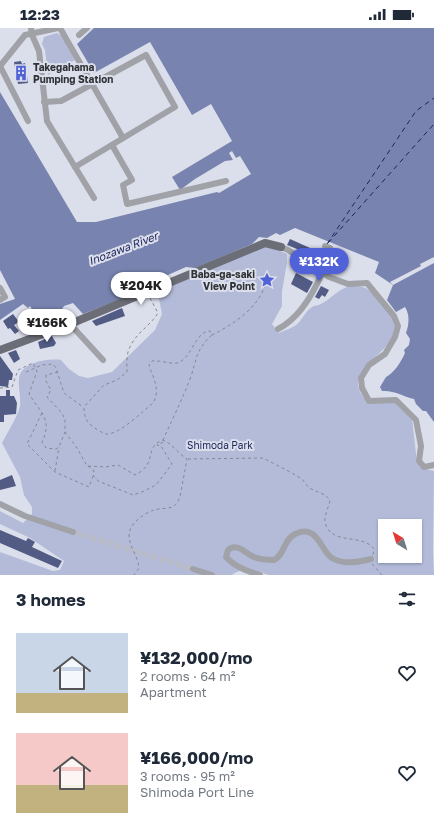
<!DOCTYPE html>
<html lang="en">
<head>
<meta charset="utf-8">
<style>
	:root { --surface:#fff; --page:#f6f6f7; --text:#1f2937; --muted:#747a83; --accent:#5161d7 }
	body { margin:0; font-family:"Golos Text",sans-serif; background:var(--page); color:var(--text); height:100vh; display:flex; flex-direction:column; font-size:15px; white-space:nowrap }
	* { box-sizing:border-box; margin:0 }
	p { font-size:13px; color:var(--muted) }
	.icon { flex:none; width:22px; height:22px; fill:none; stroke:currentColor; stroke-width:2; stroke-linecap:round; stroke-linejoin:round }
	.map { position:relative; height:547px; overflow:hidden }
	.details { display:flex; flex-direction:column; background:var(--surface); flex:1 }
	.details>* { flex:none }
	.needle { width:26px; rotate:322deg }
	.controls { position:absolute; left:378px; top:491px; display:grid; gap:8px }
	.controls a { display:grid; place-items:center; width:44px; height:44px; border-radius:0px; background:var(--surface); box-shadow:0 1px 3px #0004; font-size:20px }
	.price { position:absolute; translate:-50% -34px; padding:0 9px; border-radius:14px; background:#fff; color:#222; font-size:13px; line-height:26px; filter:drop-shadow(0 1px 2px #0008) }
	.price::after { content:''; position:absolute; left:50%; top:24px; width:12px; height:9px; margin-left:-6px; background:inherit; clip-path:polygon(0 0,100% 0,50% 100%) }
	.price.current { background:var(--accent); color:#fff }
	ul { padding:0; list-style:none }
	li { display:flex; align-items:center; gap:12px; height:100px; padding:0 16px }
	li span { display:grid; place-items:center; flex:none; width:112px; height:80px; border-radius:0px; color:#555 }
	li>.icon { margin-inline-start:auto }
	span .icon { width:48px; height:48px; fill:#fffc; stroke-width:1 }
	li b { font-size:17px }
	h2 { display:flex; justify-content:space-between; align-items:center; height:48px; padding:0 16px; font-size:17px }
	.status { display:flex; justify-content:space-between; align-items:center; height:28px; padding:0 20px; background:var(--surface); direction:ltr }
	.status svg { height:11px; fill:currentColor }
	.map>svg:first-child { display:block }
</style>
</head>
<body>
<div class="status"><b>12:23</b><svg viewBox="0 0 49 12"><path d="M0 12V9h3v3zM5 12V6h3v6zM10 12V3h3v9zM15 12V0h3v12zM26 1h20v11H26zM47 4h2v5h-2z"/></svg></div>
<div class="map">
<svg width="434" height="547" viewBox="0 0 434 547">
	<rect width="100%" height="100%" fill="#dbdfeb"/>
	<g fill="#b3bbd9" fill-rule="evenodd">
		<polygon points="57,5 62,8 75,32 48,47 45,22 42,16 44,9"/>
		<path d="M267,217L287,226V235L282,263V278L272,296L279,305C284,302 291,301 296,297C302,293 305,283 312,279C314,277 318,278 321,276C331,271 340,259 352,258C366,257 371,263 379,273C384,279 392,286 394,293C404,326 331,340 369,375L395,374L403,383L412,390L417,435L421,440L434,443L433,524L434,547H268C256,543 242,538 232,547H0V524L53,543L60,542L64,533L30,510L0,496V483L23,495L32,486V479L24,467L20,449L2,415C7,405 18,388 20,378C21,369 18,359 19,350C21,334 49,330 61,332L69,341L79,348L88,350L112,344L155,302L162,286L159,271L153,264ZM385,498H415V528H385Z"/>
	</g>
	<path fill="#7883af" d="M94,0H434V394L426,383H423L416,376L414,371C402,368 394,362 382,363L380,359L386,349C394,345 401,334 405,325L404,322L409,317L410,311L406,305C409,296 410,287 405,279L396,284L387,272L393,257L375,245L379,234L295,200L280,207L276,205L267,210L259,209L252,216L195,240L186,239L136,261V265L83,286L73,275L64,278L56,290L42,296L40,293L28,302L22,294L34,285L30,278L28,280L23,276L0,292V276L15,271L0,242V64L77,194H96L217,164L219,165L251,146L240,128L236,130L232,123L229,125L233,132L225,133L195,151L180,162L172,149L232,113L211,76L192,87L150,14L94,45L77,16Z"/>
	<polygon fill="#dbdfeb" points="434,229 434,235 393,257 390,254 421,238 420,236"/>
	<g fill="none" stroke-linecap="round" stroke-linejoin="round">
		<g stroke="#1e255c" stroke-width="1" stroke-dasharray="5 4" stroke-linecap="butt">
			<polyline points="328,215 434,96"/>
			<polyline points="327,216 416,83 434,70"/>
		</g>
	</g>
	<g fill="#515b84">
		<polygon points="21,33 22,36 25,35 28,55 18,56 14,34"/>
		<polygon points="290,211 319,224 317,229 287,217"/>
		<polygon points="296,245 313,254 307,265 291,256"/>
		<polygon points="321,258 329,262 325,269 322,267 319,271 315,269"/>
		<polygon points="122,280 125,288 96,298 92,293"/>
		<polygon points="13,286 19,294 14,297 19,303 15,306 10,300 8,301 3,293"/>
		<polygon points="52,308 56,315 54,318 40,321 38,314"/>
		<polygon points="16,322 20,331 14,335 8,325"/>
		<polygon points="0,328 13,346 12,352 9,352 8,359 0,358"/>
		<polygon points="6,362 10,362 10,368 14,368 17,375 16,386 4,387 4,394 0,394 0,368 6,368"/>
		<polygon points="12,447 16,458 0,462 0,452"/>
		<polygon points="0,502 26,513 28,510 35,514 32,519 62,533 58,540 0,515"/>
	</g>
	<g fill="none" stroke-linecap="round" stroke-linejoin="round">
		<polyline stroke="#b9bcc7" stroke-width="6" stroke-dasharray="6 3" stroke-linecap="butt" points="73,504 193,541"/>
		<g stroke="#858890" stroke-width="1" stroke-dasharray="3 3" stroke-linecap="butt">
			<path d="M150,270L158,285C150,298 136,305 130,319C126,326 127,336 127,344L117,352L104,357L84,379C84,388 86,393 92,398C96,401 102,405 106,406C119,407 143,383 153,375C161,362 153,350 149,337L152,333C160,332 169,336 177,335C192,331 195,303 210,303L212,307C195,322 197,332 190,351C182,372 172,392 163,412"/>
			<path d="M212,307C234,296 260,279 266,254"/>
			<polyline points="26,344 42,337 53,336 56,340 64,365 83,379"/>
			<path d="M58,344L46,347V353L51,362L47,369L61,384L65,391V404L77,420L87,438L105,439L118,437L135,447C159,435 143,419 163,412C170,414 179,426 187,431L180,469C178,473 177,477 172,479C167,481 160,480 154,482C144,485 129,496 129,507C129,519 138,528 139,540L134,547"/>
			<path d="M0,360L12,359L18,342L33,335L37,343L29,366C40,384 53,391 42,414L46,420L56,421L59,419L65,404"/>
			<polyline points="42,385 27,416 55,444 89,459 93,448"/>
			<path d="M188,431L263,430L292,445L302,451L309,460L325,467L330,472C329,479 324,487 325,494C330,518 363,505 374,521L373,527"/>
			<polyline points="88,438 94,443 93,447 98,453 133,467 142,464 156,457 172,436 161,418 157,417 166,413"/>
			<polyline points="55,443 59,419"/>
			<polyline points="372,536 382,547"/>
		</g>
		<g stroke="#a0a2a7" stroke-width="6">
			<polyline points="31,0 32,7 39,23 47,93 94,170"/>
			<polyline points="60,0 123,110"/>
			<polyline points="79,7 87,0"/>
			<polyline points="44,74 61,73 146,27 175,79 75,139"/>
			<polyline points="28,93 0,38 25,7 58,0"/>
			<polyline points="112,117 132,152 123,157 127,176 226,153"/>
			<polyline points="281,219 288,222 329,249 348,256 367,255 394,288 398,298 395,309 385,326 369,337 361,350 362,360 369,373 396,372 416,392 421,418 419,433 424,439 434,437"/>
			<polyline points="319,244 330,220 325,218"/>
			<polyline points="0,260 5,269 0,272"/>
			<polyline points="70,296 103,332"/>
			<path d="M278,301C300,290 313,266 322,245"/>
			<polyline points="0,476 25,488 73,504"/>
			<polyline points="193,541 212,547"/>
			<path d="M260,547C247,543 235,539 226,529L228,522C237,514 246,526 254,529C261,532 268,532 274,532C285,527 283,512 295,506C318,495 321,524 332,530C344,537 359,534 371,531"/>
		</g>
		<polyline stroke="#6c6e77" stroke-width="8" points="0,322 70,296 265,215 281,219"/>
	</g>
	<defs>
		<g id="building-bare" transform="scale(1.2)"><path d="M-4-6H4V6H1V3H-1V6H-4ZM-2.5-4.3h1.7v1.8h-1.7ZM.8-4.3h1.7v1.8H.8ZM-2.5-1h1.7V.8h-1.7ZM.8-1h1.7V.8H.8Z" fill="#5161d7" stroke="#dbdfeb" stroke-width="2.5" paint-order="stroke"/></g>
		<g id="sight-bare" transform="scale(1.2)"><path d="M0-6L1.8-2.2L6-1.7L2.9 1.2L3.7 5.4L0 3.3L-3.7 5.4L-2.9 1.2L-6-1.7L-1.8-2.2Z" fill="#5161d7" stroke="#dbdfeb" stroke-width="2.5" paint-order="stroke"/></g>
	</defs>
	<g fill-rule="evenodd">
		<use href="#building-bare" x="21" y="45"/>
		<use href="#sight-bare" x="267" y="252"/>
	</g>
	<g text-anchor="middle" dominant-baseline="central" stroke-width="4" stroke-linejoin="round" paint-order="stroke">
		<g font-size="10" font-weight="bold" fill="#303236" stroke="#dbdfeb" text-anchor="start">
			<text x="33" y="39">Takegahama<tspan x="33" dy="12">Pumping Station</tspan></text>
			<text x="255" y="246" text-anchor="end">Baba-ga-saki<tspan x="255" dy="12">View Point</tspan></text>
		</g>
		<g font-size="10" fill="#1e255c" stroke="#dbdfeb">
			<text x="220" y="417">Shimoda Park</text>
		</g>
		<g font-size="11" font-style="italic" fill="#1e255c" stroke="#dbdfeb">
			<text transform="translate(123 220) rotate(-21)">Inozawa River</text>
		</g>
	</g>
</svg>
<div class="controls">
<a><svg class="needle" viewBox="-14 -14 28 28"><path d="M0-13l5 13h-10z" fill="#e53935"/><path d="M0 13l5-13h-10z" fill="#747a83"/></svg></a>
</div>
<b class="price current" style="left:319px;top:254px">¥132K</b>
<b class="price" style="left:141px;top:278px">¥204K</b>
<b class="price" style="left:47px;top:315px">¥166K</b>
</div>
<section class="details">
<h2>3 homes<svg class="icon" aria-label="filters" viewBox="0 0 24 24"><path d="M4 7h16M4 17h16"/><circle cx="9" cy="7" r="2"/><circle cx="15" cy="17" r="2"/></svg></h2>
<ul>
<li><span style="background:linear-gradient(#c9d6e8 75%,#c2b280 0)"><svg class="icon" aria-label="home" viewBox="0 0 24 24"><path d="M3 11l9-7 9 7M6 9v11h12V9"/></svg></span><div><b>¥132,000/mo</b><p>2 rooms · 64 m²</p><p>Apartment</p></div><svg class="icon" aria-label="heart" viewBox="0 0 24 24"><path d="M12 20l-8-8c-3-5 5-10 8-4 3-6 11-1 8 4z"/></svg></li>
<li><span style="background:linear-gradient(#f6c9c9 65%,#c2b280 0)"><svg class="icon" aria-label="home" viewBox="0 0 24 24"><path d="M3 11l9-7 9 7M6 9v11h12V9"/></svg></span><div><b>¥166,000/mo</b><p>3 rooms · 95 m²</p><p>Shimoda Port Line</p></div><svg class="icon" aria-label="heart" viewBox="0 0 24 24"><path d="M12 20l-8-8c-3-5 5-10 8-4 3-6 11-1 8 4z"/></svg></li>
</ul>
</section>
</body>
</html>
